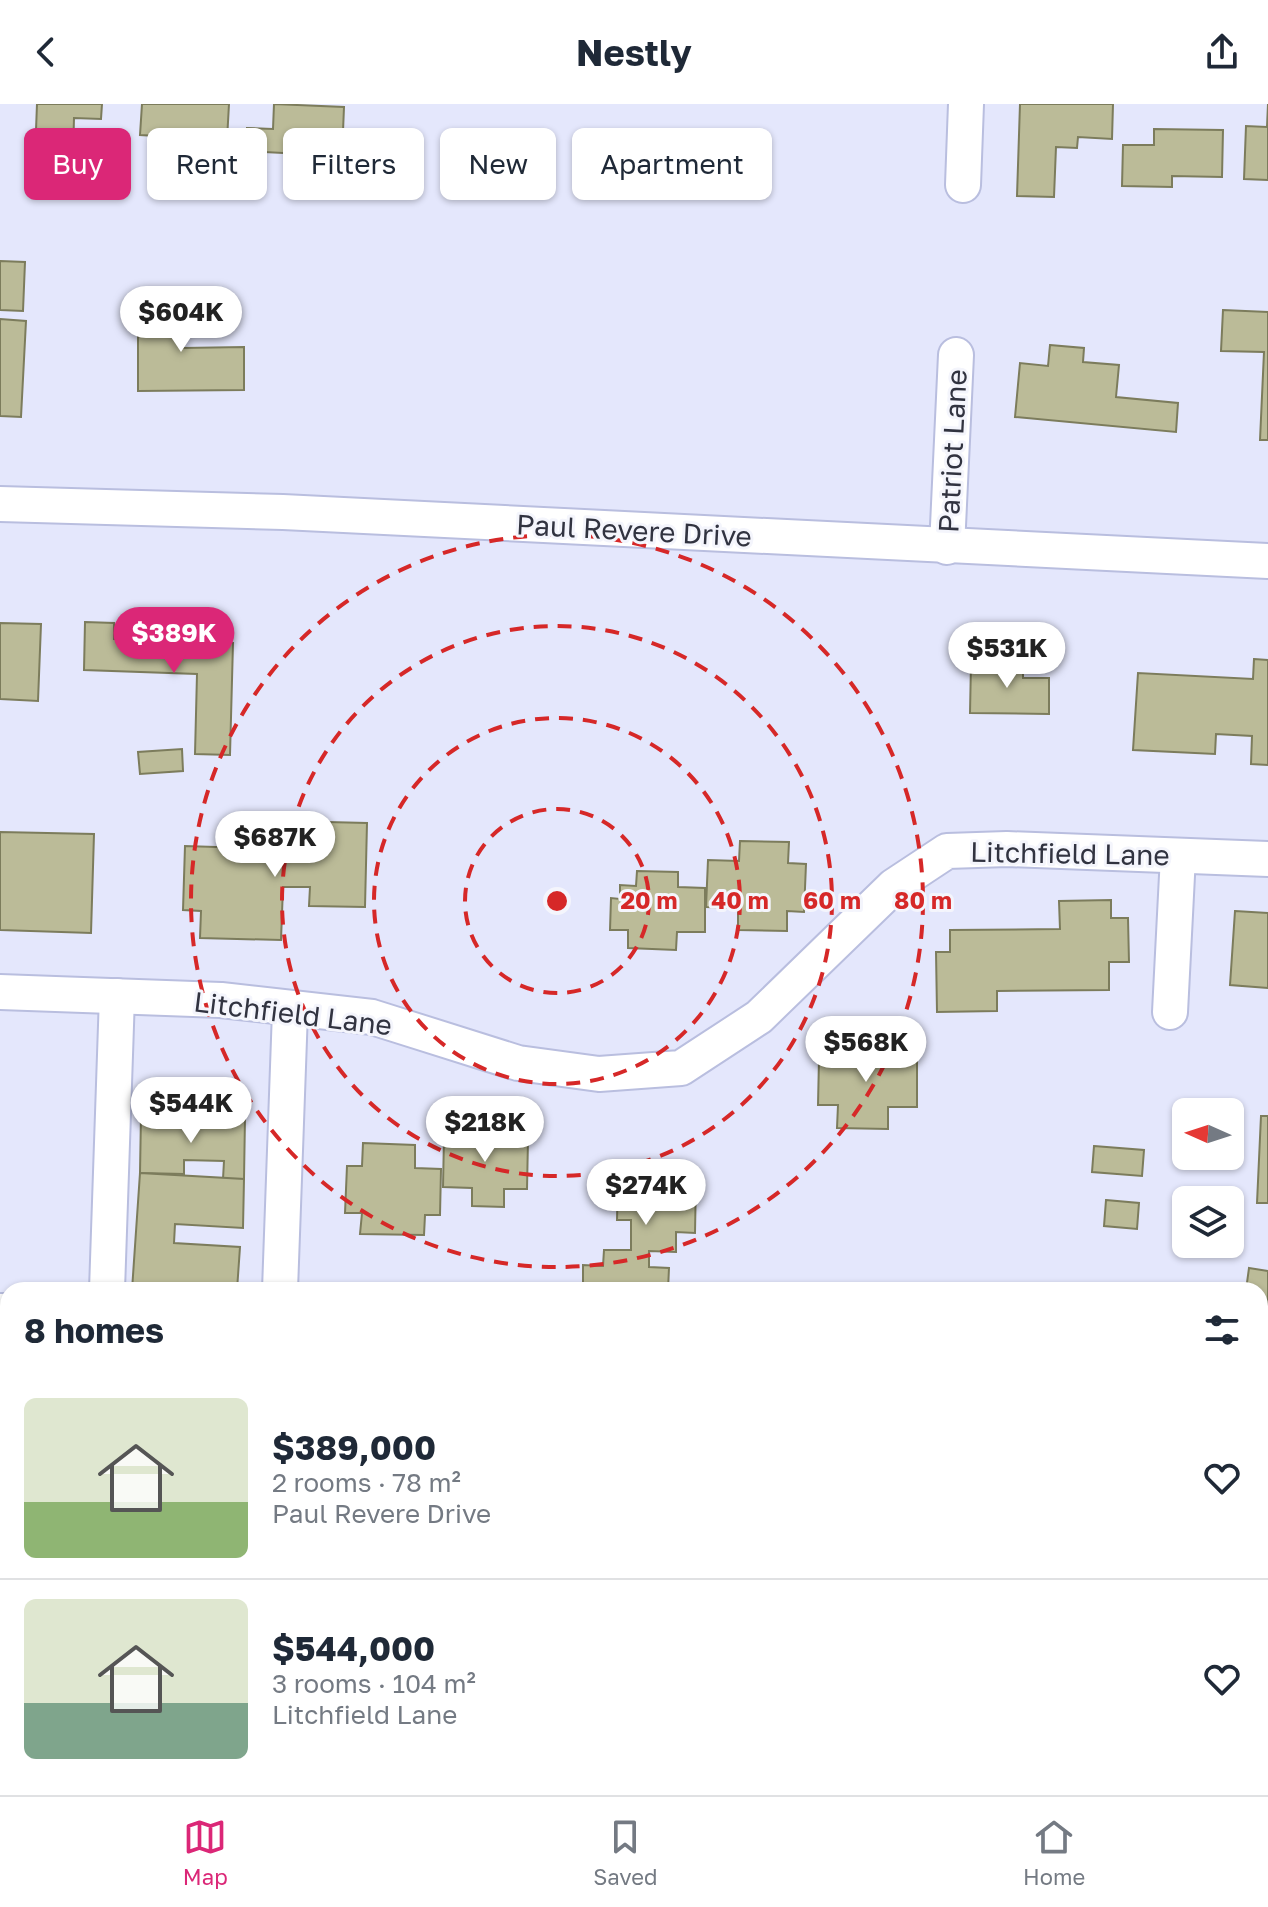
<!DOCTYPE html>
<html lang="en">
<head>
<meta charset="utf-8">
<style>
	:root { --surface:#fff; --page:#f6f6f7; --text:#1f2937; --muted:#747a83; --line:#e0e1e3; --accent:#db2777 }
	body { margin:0; font-family:"Golos Text",sans-serif; background:var(--page); color:var(--text); height:100vh; display:flex; flex-direction:column; font-size:30px; white-space:nowrap }
	* { box-sizing:border-box; margin:0 }
	p { font-size:26px; color:var(--muted) }
	.icon { flex:none; width:44px; height:44px; fill:none; stroke:currentColor; stroke-width:2; stroke-linecap:round; stroke-linejoin:round }
	.map { position:relative; flex:1; overflow:hidden }
	.sheet { position:absolute; left:0px; top:1178px; width:1268px; height:514px; display:flex; flex-direction:column; background:var(--surface); border-radius:24px 24px 0 0; box-shadow:0 2px 6px #0004 }
	.sheet>* { flex:none }
	.guide { position:absolute; left:24px; top:24px; width:800px; height:72px; display:flex; gap:16px }
	.needle { width:52px; rotate:273deg }
	.tools { position:absolute; left:1172px; top:994px; display:grid; gap:16px }
	.tools a { display:grid; place-items:center; width:72px; height:72px; border-radius:12px; background:var(--surface); box-shadow:0 2px 6px #0004; font-size:40px }
	.price { position:absolute; translate:-50% -68px; padding:0 18px; border-radius:28px; background:#fff; color:#222; font-size:26px; line-height:52px; filter:drop-shadow(0 2px 4px #0008) }
	.price::after { content:''; position:absolute; left:50%; top:48px; width:24px; height:18px; margin-left:-12px; background:inherit; clip-path:polygon(0 0,100% 0,50% 100%) }
	.price.current { background:var(--accent); color:#fff }
	ul { padding:0; list-style:none }
	li { display:flex; align-items:center; gap:24px; height:200px; padding:0 24px }
	li+li { border-top:2px solid var(--line) }
	li span { display:grid; place-items:center; flex:none; width:224px; height:160px; border-radius:12px; color:#555 }
	li>.icon { margin-inline-start:auto }
	span .icon { width:96px; height:96px; fill:#fffc; stroke-width:1 }
	li b { font-size:34px }
	h2 { display:flex; justify-content:space-between; align-items:center; height:96px; padding:0 24px; font-size:34px }
	.pill { padding:0 28px; border-radius:12px; background:var(--surface); box-shadow:0 2px 6px #0004; font-size:28px; line-height:72px }
	.pill.current { background:var(--accent); color:#fff }
	header { display:flex; justify-content:space-between; align-items:center; height:104px; padding:0 24px; background:var(--surface); font-size:36px; font-weight:700 }
	.tabs { display:flex; justify-content:space-around; align-items:center; height:112px; border-top:2px solid var(--line); background:var(--surface); font-size:22px; color:var(--muted) }
	.tabs a { display:grid; justify-items:center; gap:4px }
	.tabs .current { color:var(--accent) }
	.map>svg:first-child { display:block }
</style>
</head>
<body>
<header><svg class="icon" aria-label="back" viewBox="0 0 24 24"><path d="M15 5l-7 7 7 7"/></svg>Nestly<svg class="icon" aria-label="share" viewBox="0 0 24 24"><path d="M12 15V3M7 8l5-5 5 5M5 13v7h14v-7"/></svg></header>
<div class="map">
<svg width="1268" height="1691" viewBox="0 0 1268 1691">
	<rect width="100%" height="100%" fill="#e4e7fc"/>
	<polygon fill="#8c91b9" stroke="#717595" stroke-width="2" points="1260,1304 1268,1305 1268,1427 1260,1427"/>
	<g fill="#bbbb98" stroke="#7c7c5c" stroke-width="2">
		<polygon points="37,0 102,0 101,15 74,14 73,53 35,52"/>
		<polygon points="142,0 229,0 227,36 140,31"/>
		<polygon points="274,0 344,3 342,52 246,47 247,24 273,25"/>
		<polygon points="1020,0 1113,0 1112,35 1078,33 1077,44 1056,43 1054,93 1017,92"/>
		<polygon points="1268,0 1268,76 1244,75 1246,22 1267,23"/>
		<polygon points="1154,25 1223,26 1222,73 1172,72 1172,83 1122,82 1123,41 1154,41"/>
		<polygon points="0,157 25,158 23,207 0,206"/>
		<polygon points="138,195 182,195 182,244 244,243 244,286 138,287"/>
		<polygon points="1223,206 1268,208 1268,336 1260,336 1264,248 1221,247"/>
		<polygon points="0,215 26,217 21,313 0,312"/>
		<polygon points="1050,241 1084,244 1083,258 1119,261 1116,293 1178,299 1176,328 1015,313 1020,259 1048,262"/>
		<polygon points="85,518 114,519 114,535 233,539 230,651 195,650 197,570 84,566"/>
		<polygon points="0,519 41,520 38,597 0,595"/>
		<polygon points="1254,555 1268,556 1268,661 1251,660 1252,632 1216,630 1215,650 1133,646 1138,569 1253,575"/>
		<polygon points="971,559 1023,559 1023,574 1049,574 1049,610 970,609"/>
		<polygon points="182,645 183,667 140,670 138,648"/>
		<polygon points="286,717 367,719 365,803 309,802 310,783 283,783 281,836 200,834 201,807 183,806 185,742 285,745"/>
		<polygon points="0,728 94,730 91,829 0,826"/>
		<polygon points="740,737 789,738 788,759 806,760 804,808 787,807 787,827 738,826 738,804 706,803 708,756 739,757"/>
		<polygon points="637,767 678,768 678,783 705,784 705,828 677,828 676,846 628,844 628,826 610,826 611,794 620,795 620,781 636,782"/>
		<polygon points="1111,796 1111,814 1128,814 1129,858 1109,858 1109,886 997,887 997,907 937,908 936,848 950,848 950,826 1060,825 1059,797"/>
		<polygon points="1235,807 1268,809 1268,884 1230,881"/>
		<polygon points="839,935 890,937 890,957 917,957 917,1003 888,1003 888,1025 837,1024 838,1001 818,1001 819,955 839,956"/>
		<polygon points="141,1011 187,1012 187,1021 223,1021 223,1013 245,1013 244,1075 223,1075 224,1057 184,1056 184,1070 140,1069"/>
		<polygon points="1261,1012 1268,1012 1268,1099 1257,1099"/>
		<polygon points="457,1018 492,1019 492,1034 528,1035 527,1085 504,1085 504,1103 472,1102 472,1084 443,1083 444,1033 457,1033"/>
		<polygon points="363,1039 415,1041 415,1064 441,1065 440,1111 425,1111 424,1131 360,1130 362,1109 345,1109 347,1062 362,1062"/>
		<polygon points="1094,1042 1144,1046 1142,1072 1092,1068"/>
		<polygon points="633,1057 678,1059 678,1073 696,1074 695,1129 676,1128 676,1148 649,1147 649,1163 669,1164 668,1186 583,1186 583,1161 603,1162 604,1146 631,1146 631,1116 617,1116 618,1071 632,1072"/>
		<polygon points="140,1069 244,1075 243,1124 175,1120 174,1139 240,1143 237,1186 132,1186"/>
		<polygon points="1106,1096 1139,1099 1137,1125 1104,1122"/>
		<polygon points="1249,1164 1268,1167 1268,1245 1260,1244 1260,1186 1246,1186"/>
		<polygon points="0,1235 8,1235 8,1294 0,1293"/>
		<polygon points="0,1497 8,1498 8,1570 0,1570"/>
		<polygon points="1260,1572 1268,1573 1268,1655 1260,1654"/>
		<polygon points="354,1684 442,1684 441,1691 353,1691"/>
		<polygon points="517,1684 586,1684 569,1686 569,1691 527,1691 528,1684"/>
		<polygon points="590,1684 688,1684 688,1691 589,1691"/>
		<polygon points="1107,1685 1193,1690 1193,1691 1106,1691"/>
	</g>
	<g fill="none" stroke-linecap="round" stroke-linejoin="round">
		<g stroke="#b9bedf" stroke-width="20">
			<g id="service">
				<polyline points="0,1350 8,1350"/>
				<polyline points="0,1455 8,1456"/>
			</g>
		</g>
		<g stroke="#b9bedf" stroke-width="38">
			<g id="minor">
				<polyline points="963,81 966,0"/>
				<polyline points="0,400 283,408 1268,457"/>
				<polyline points="947,443 956,251"/>
				<polyline points="0,888 221,896 372,913 518,959 599,970 681,964 759,913 894,782 947,747 1007,745 1268,755"/>
				<polyline points="1170,908 1178,752"/>
				<polyline points="107,1186 117,892"/>
				<polyline points="280,1186 290,907"/>
				<polyline points="0,1207 8,1207"/>
				<polyline points="0,1584 8,1584"/>
				<polyline points="281,1684 287,1691"/>
				<polyline points="89,1691 89,1684"/>
			</g>
		</g>
		<use href="#service" stroke="#fff" stroke-width="16"/>
		<use href="#minor" stroke="#fff" stroke-width="34"/>
	</g>
	<g fill="none" stroke="#d62828" stroke-width="4" stroke-dasharray="14 10">
		<circle cx="557" cy="797" r="92"/>
		<circle cx="557" cy="797" r="183"/>
		<circle cx="557" cy="797" r="275"/>
		<circle cx="557" cy="797" r="366"/>
	</g>
	<g text-anchor="middle" dominant-baseline="central" stroke-width="6" stroke-linejoin="round" paint-order="stroke">
		<g font-size="28" fill="#313340" stroke="#f4f5fc">
			<text transform="translate(952 347) rotate(-87)">Patriot Lane</text>
			<text transform="translate(634 426) rotate(3)">Paul Revere Drive</text>
			<text transform="translate(1070 749) rotate(1)">Litchfield Lane</text>
			<text transform="translate(293 909) rotate(7)">Litchfield Lane</text>
		</g>
	</g>
	<circle cx="557" cy="797" r="12" fill="#d62828" stroke="#f4f5fc" stroke-width="4"/>
	<g font-size="24" text-anchor="middle" font-weight="bold" fill="#d62828" stroke="#f4f5fc" stroke-width="6" stroke-linejoin="round" paint-order="stroke">
		<text x="649" y="805">20 m</text>
		<text x="740" y="805">40 m</text>
		<text x="832" y="805">60 m</text>
		<text x="923" y="805">80 m</text>
	</g>
</svg>
<div class="tools">
<a><svg class="needle" viewBox="-14 -14 28 28"><path d="M0-13l5 13h-10z" fill="#e53935"/><path d="M0 13l5-13h-10z" fill="#747a83"/></svg></a>
<a><svg class="icon" aria-label="layers" viewBox="0 0 24 24"><path d="M12 4l9 5-9 5-9-5zM3 14l9 5 9-5"/></svg></a>
</div>
<b class="price" style="left:181px;top:250px">$604K</b>
<b class="price current" style="left:174px;top:571px">$389K</b>
<b class="price" style="left:1007px;top:586px">$531K</b>
<b class="price" style="left:275px;top:775px">$687K</b>
<b class="price" style="left:866px;top:980px">$568K</b>
<b class="price" style="left:191px;top:1041px">$544K</b>
<b class="price" style="left:485px;top:1060px">$218K</b>
<b class="price" style="left:646px;top:1123px">$274K</b>
<div class="guide">
<a class="pill current">Buy</a>
<a class="pill">Rent</a>
<a class="pill">Filters</a>
<a class="pill">New</a>
<a class="pill">Apartment</a>
</div>
<section class="sheet">
<h2>8 homes<svg class="icon" aria-label="filters" viewBox="0 0 24 24"><path d="M4 7h16M4 17h16"/><circle cx="9" cy="7" r="2"/><circle cx="15" cy="17" r="2"/></svg></h2>
<ul>
<li><span style="background:linear-gradient(#dfe7d0 65%,#8fb573 0)"><svg class="icon" aria-label="home" viewBox="0 0 24 24"><path d="M3 11l9-7 9 7M6 9v11h12V9"/></svg></span><div><b>$389,000</b><p>2 rooms · 78 m²</p><p>Paul Revere Drive</p></div><svg class="icon" aria-label="heart" viewBox="0 0 24 24"><path d="M12 20l-8-8c-3-5 5-10 8-4 3-6 11-1 8 4z"/></svg></li>
<li><span style="background:linear-gradient(#dfe7d0 65%,#7fa58c 0)"><svg class="icon" aria-label="home" viewBox="0 0 24 24"><path d="M3 11l9-7 9 7M6 9v11h12V9"/></svg></span><div><b>$544,000</b><p>3 rooms · 104 m²</p><p>Litchfield Lane</p></div><svg class="icon" aria-label="heart" viewBox="0 0 24 24"><path d="M12 20l-8-8c-3-5 5-10 8-4 3-6 11-1 8 4z"/></svg></li>
</ul>
</section>
</div>
<nav class="tabs">
<a class="current"><svg class="icon" aria-label="map" viewBox="0 0 24 24"><path d="M3 6l6-2 6 2 6-2v14l-6 2-6-2-6 2zM9 4v14M15 6v14"/></svg>Map</a>
<a><svg class="icon" aria-label="saved" viewBox="0 0 24 24"><path d="M7 4h10v16l-5-4-5 4z"/></svg>Saved</a>
<a><svg class="icon" aria-label="home" viewBox="0 0 24 24"><path d="M3 11l9-7 9 7M6 9v11h12V9"/></svg>Home</a>
</nav>
</body>
</html>
